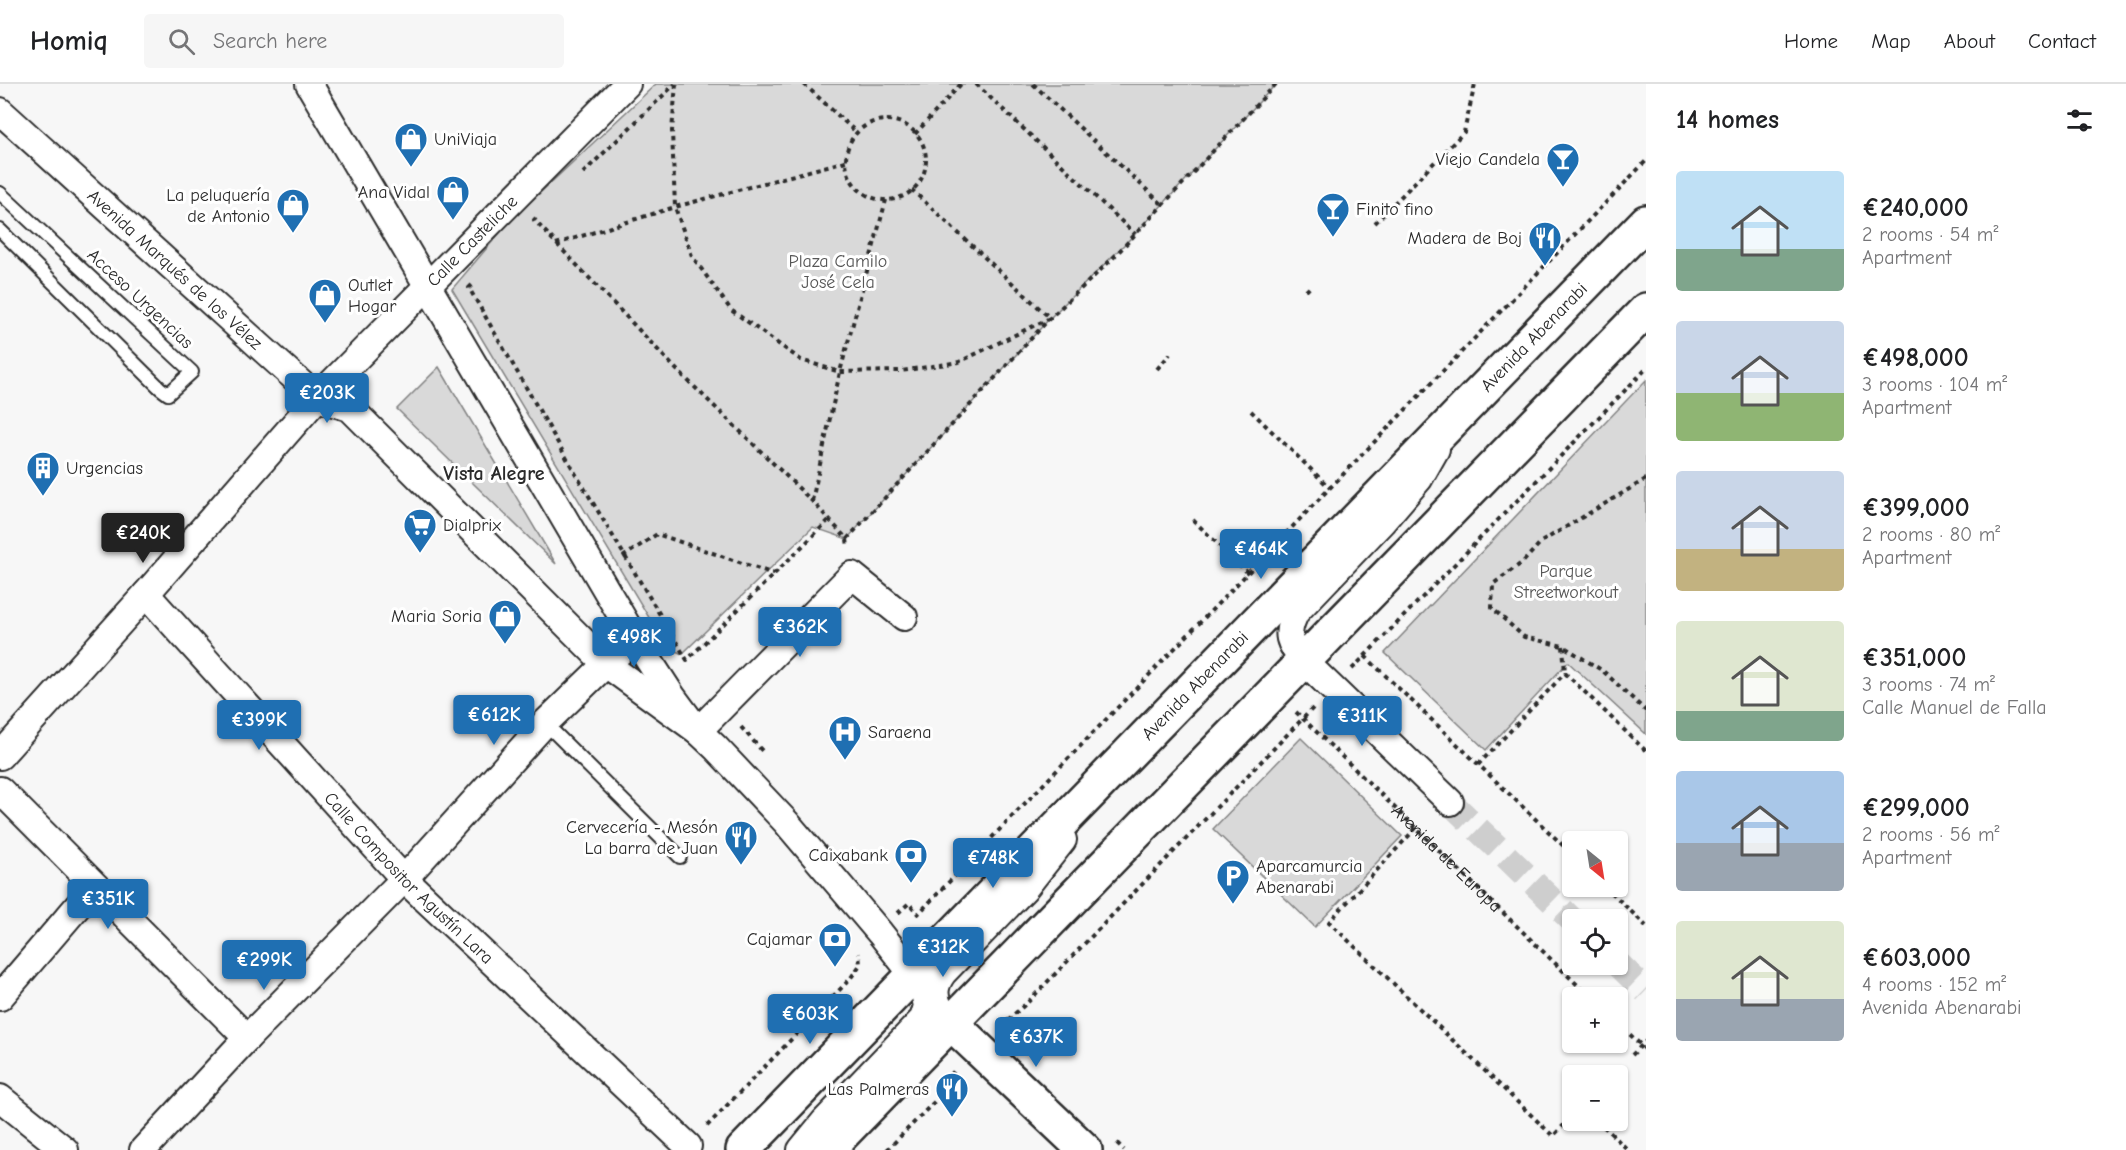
<!DOCTYPE html>
<html lang="en">
<head>
<meta charset="utf-8">
<style>
	:root { --surface:#fff; --page:#f6f6f6; --text:#202124; --muted:#757577; --line:#e0e0e0; --accent:#1f6fb2 }
	body { margin:0; font-family:"Comic Neue",sans-serif; background:var(--page); color:var(--text); height:100vh; display:flex; flex-direction:column; font-size:22px; white-space:nowrap }
	* { box-sizing:border-box; margin:0 }
	p { font-size:20px; color:var(--muted) }
	.icon { flex:none; width:33px; height:33px; fill:none; stroke:currentColor; stroke-width:2; stroke-linecap:round; stroke-linejoin:round }
	.map { position:relative; flex:1; overflow:hidden }
	.panel { display:flex; flex-direction:column; background:var(--surface); width:480px }
	.panel>* { flex:none }
	.needle { width:39px; rotate:150deg }
	.tools { position:absolute; left:1562px; top:747px; display:grid; gap:12px }
	.tools a { display:grid; place-items:center; width:66px; height:66px; border-radius:6px; background:var(--surface); box-shadow:0 2px 4px #0004; font-size:30px }
	.price { position:absolute; translate:-50% -51px; padding:0 14px; border-radius:6px; background:var(--accent); color:#fff; font-size:20px; line-height:39px; filter:drop-shadow(0 2px 3px #0008) }
	.price::after { content:''; position:absolute; left:50%; top:36px; width:18px; height:14px; margin-left:-9px; background:inherit; clip-path:polygon(0 0,100% 0,50% 100%) }
	.price.current { background:#222; color:#fff }
	ul { padding:0; list-style:none }
	li { display:flex; align-items:center; gap:18px; height:150px; padding:0 30px }
	li span { display:grid; place-items:center; flex:none; width:168px; height:120px; border-radius:6px; color:#555 }
	li>.icon { margin-inline-start:auto }
	span .icon { width:72px; height:72px; fill:#fffc; stroke-width:1 }
	li b { font-size:26px }
	h2 { display:flex; justify-content:space-between; align-items:center; height:72px; padding:0 30px; font-size:26px }
	header { display:flex; align-items:center; gap:36px; box-sizing:border-box; height:84px; padding:0 30px; background:var(--surface); border-bottom:2px solid var(--line) }
	header strong { font-size:28px }
	nav { display:flex; gap:33px; margin-inline-start:auto; font-size:21px }
	.search { width:420px; height:54px; background:var(--page); display:flex; align-items:center; gap:15px; box-sizing:border-box; padding:0 21px; border-radius:6px; color:var(--muted); font-size:22px }
	main { display:flex; flex:1; min-height:0 }
	.map>svg:first-child { display:block }
</style>
</head>
<body>
<header>
<strong>Homiq</strong>
<div class="search"><svg class="icon" aria-label="search" viewBox="0 0 24 24"><circle cx="10" cy="10" r="6"/><path d="M15 15l6 6"/></svg>Search here</div>
<nav><a>Home</a><a>Map</a><a>About</a><a>Contact</a></nav>
</header>
<main>
<div class="map">
<svg width="1646" height="1066" viewBox="0 0 1646 1066">
	<rect width="100%" height="100%" fill="#f7f7f7"/>
	<filter id="ink" filterUnits="userSpaceOnUse"><feTurbulence type="fractalNoise" baseFrequency=".0167" numOctaves="2"/><feDisplacementMap in="SourceGraphic" scale="12" xChannelSelector="R" yChannelSelector="G"/><feConvolveMatrix kernelMatrix="1 2 1 2 8 2 1 2 1" color-interpolation-filters="sRGB"/></filter>
	<g filter="url(#ink)">
		<g fill="#d9d9d9" stroke="#828282" stroke-width="1.5">
			<polygon points="656,0 1276,0 1135,150 1050,234 847,455 813,443 682,570 666,562 452,205 510,137"/>
			<polygon points="439,283 556,480 397,325"/>
			<polygon points="1646,296 1646,650 1568,578 1486,666 1385,569"/>
			<polygon points="1301,654 1402,752 1315,843 1213,745"/>
		</g>
		<g fill="none" stroke-linecap="round" stroke-linejoin="round">
			<g stroke="#cecece" stroke-width="26" stroke-dasharray="26 13" stroke-linecap="butt">
				<polyline points="1450,718 1572,836"/>
				<polyline points="1617,879 1646,907"/>
			</g>
			<g stroke="#2b2b2b" stroke-width="16">
				<g id="lane">
					<polyline points="0,109 192,288 168,310 160,304 0,146"/>
					<polyline points="545,639 680,773"/>
				</g>
			</g>
			<g stroke="#2b2b2b" stroke-width="30">
				<g id="street">
					<polyline points="309,0 635,555 672,612 698,647 852,491 904,533"/>
					<path id="s2" d="M0,27L317,314L350,324L606,580L698,647L716,664L786,738L880,849L951,939"/>
					<path d="M1436,365L1419,395L1382,438L1296,528C1284,551 1289,558 1304,577L1450,718"/>
					<path id="s3" d="M146,510L404,795L688,1062"/>
					<path id="s4" d="M0,672L146,510L317,314L627,0"/>
					<polyline points="0,706 247,954"/>
					<polyline points="0,913 95,802"/>
					<path d="M939,923C933,910 935,900 943,889L1025,804L1063,756"/>
					<polyline points="0,1014 65,1066"/>
					<polyline points="143,1066 247,954 404,795 545,639 606,580 635,555"/>
					<polyline points="801,1066 824,1038 923,935 927,922 923,904"/>
				</g>
			</g>
			<g stroke="#2b2b2b" stroke-width="38">
				<g id="secondary">
					<polyline points="951,939 1085,1066"/>
					<path id="s5" d="M743,1066L1646,138"/>
					<polyline points="827,1066 1646,226"/>
				</g>
			</g>
			<g stroke="#2b2b2b" stroke-width="4" stroke-dasharray="4.5 4.5" stroke-linecap="butt">
				<polyline points="676,0 672,47 675,123 692,172 731,226 801,276 840,288 901,287 959,278 1050,234 912,106"/>
				<polyline points="804,0 857,49"/>
				<polyline points="976,0 1135,150"/>
				<polyline points="1033,0 1163,121"/>
				<circle cx="886" cy="76" r="40"/>
				<polyline points="915,50 961,0"/>
				<polyline points="583,89 675,0"/>
				<polyline points="536,134 534,136 677,286 812,417 847,455 848,463"/>
				<polyline points="1375,139 1464,48 1475,0"/>
				<polyline points="556,160 675,123 846,77"/>
				<polyline points="472,201 469,204 574,387 687,576 829,436"/>
				<polyline points="1306,207 1312,201"/>
				<polyline points="1157,285 1170,270"/>
				<polyline points="1251,327 1330,404"/>
				<polyline points="1646,395 1541,458 1523,478 1493,500 1492,524 1524,553 1563,562 1603,587 1646,627"/>
				<polyline points="812,417 840,288 886,116"/>
				<polyline points="1193,436 1248,489"/>
				<polyline points="847,455 1050,234 1112,175 1276,0"/>
				<polyline points="623,473 657,450 774,490"/>
				<polyline points="1563,562 1565,589"/>
				<polyline points="1365,572 1572,770"/>
				<polyline points="1352,585 1646,285"/>
				<path id="s1" d="M1296,628L1591,914"/>
				<polyline points="741,643 764,669"/>
				<polyline points="1478,681 1565,589 1646,667"/>
				<polyline points="1416,744 1329,838 1553,1052 1572,1033"/>
				<polyline points="1605,802 1646,842"/>
				<polyline points="898,829 909,819 918,830 1646,77"/>
				<polyline points="1617,938 1646,966"/>
				<polyline points="1001,942 1028,918 1313,624"/>
				<polyline points="1632,971 1646,957"/>
				<polyline points="949,992 964,999"/>
				<polyline points="1597,1036 1628,1066"/>
				<polyline points="707,1042 850,895 860,881 859,869"/>
				<polyline points="1117,1059 1124,1066"/>
				<polyline points="887,1066 938,1014 950,992 954,987"/>
			</g>
			<use href="#lane" stroke="#fff" stroke-width="12"/>
			<use href="#street" stroke="#fff" stroke-width="26"/>
			<use href="#secondary" stroke="#fff" stroke-width="33"/>
		</g>
	</g>
	<defs>
		<g id="shop-pin" transform="scale(1.725)"><path d="M0 17L-7.5 6A9.5 9.5 0 1 1 7.5 6Z" fill="#1f6fb2" stroke="#fff"/><path d="M-5-2.5h2.3a2.7 3.5 0 0 1 5.4 0H5L5.5 6h-11ZM-1.5-2.5h3a1.5 2.3 0 0 0-3 0Z" fill="#fff"/></g>
		<g id="bar-pin" transform="scale(1.725)"><path d="M0 17L-7.5 6A9.5 9.5 0 1 1 7.5 6Z" fill="#1f6fb2" stroke="#fff"/><path d="M-6-5H6L.8 .8V4.5H3.5V6h-7V4.5H-.8V.8Z" fill="#fff"/></g>
		<g id="restaurant-pin" transform="scale(1.725)"><path d="M0 17L-7.5 6A9.5 9.5 0 1 1 7.5 6Z" fill="#1f6fb2" stroke="#fff"/><path d="M-5-6h1v4h1v-4h1v4h1v-4h1v5L-1.5 .5V6h-2V.5L-5-1ZM5-6V6H3V1.5H1.5Q1.5-4 5-6Z" fill="#fff"/></g>
		<g id="building-pin" transform="scale(1.725)"><path d="M0 17L-7.5 6A9.5 9.5 0 1 1 7.5 6Z" fill="#1f6fb2" stroke="#fff"/><path d="M-4-6H4V6H1V3H-1V6H-4ZM-2.5-4.3h1.7v1.8h-1.7ZM.8-4.3h1.7v1.8H.8ZM-2.5-1h1.7V.8h-1.7ZM.8-1h1.7V.8H.8Z" fill="#fff"/></g>
		<g id="supermarket-pin" transform="scale(1.725)"><path d="M0 17L-7.5 6A9.5 9.5 0 1 1 7.5 6Z" fill="#1f6fb2" stroke="#fff"/><path d="M-6-5.5h2.5l.6 2H6L4.5 2H-2.5L-4.4-4H-6ZM-1.5 3.2a1.3 1.3 0 1 0 .1 0ZM3 3.2a1.3 1.3 0 1 0 .1 0Z" fill="#fff"/></g>
		<g id="hospital-pin" transform="scale(1.725)"><path d="M0 17L-7.5 6A9.5 9.5 0 1 1 7.5 6Z" fill="#1f6fb2" stroke="#fff"/><path d="M-5-5h3v3.5h4V-5h3V5h-3V1.5h-4V5h-3Z" fill="#fff"/></g>
		<g id="bank-pin" transform="scale(1.725)"><path d="M0 17L-7.5 6A9.5 9.5 0 1 1 7.5 6Z" fill="#1f6fb2" stroke="#fff"/><path d="M-6-4H6V4H-6ZM0-2.3a2.3 2.3 0 1 0 0 4.6a2.3 2.3 0 1 0 0-4.6Z" fill="#fff"/></g>
		<g id="parking-pin" transform="scale(1.725)"><path d="M0 17L-7.5 6A9.5 9.5 0 1 1 7.5 6Z" fill="#1f6fb2" stroke="#fff"/><path d="M-3.5-5.5H1a3.5 3.5 0 0 1 0 7H-1V5.5H-3.5ZM-1-3.4V-.6H.8a1.4 1.4 0 0 0 0-2.8Z" fill="#fff"/></g>
	</defs>
	<g fill-rule="evenodd">
		<use href="#shop-pin" x="411" y="55"/>
		<use href="#bar-pin" x="1563" y="75"/>
		<use href="#shop-pin" x="453" y="108"/>
		<use href="#shop-pin" x="293" y="121"/>
		<use href="#bar-pin" x="1333" y="125"/>
		<use href="#restaurant-pin" x="1545" y="154"/>
		<use href="#shop-pin" x="325" y="211"/>
		<use href="#building-pin" x="43" y="384"/>
		<use href="#supermarket-pin" x="420" y="441"/>
		<use href="#shop-pin" x="505" y="532"/>
		<use href="#hospital-pin" x="845" y="648"/>
		<use href="#restaurant-pin" x="741" y="753"/>
		<use href="#bank-pin" x="911" y="771"/>
		<use href="#parking-pin" x="1233" y="792"/>
		<use href="#bank-pin" x="835" y="855"/>
		<use href="#restaurant-pin" x="952" y="1005"/>
	</g>
	<g text-anchor="middle" dominant-baseline="central" stroke-width="6" stroke-linejoin="round" paint-order="stroke">
		<g font-size="18" fill="#2b2b2b" stroke="#fff" text-anchor="end">
			<text x="434" y="55" text-anchor="start">UniViaja</text>
			<text x="1540" y="75">Viejo Candela</text>
			<text x="430" y="108">Ana Vidal</text>
			<text x="270" y="111">La peluquería<tspan x="270" dy="21">de Antonio</tspan></text>
			<text x="1356" y="125" text-anchor="start">Finito fino</text>
			<text x="1522" y="154">Madera de Boj</text>
			<text x="348" y="201" text-anchor="start">Outlet<tspan x="348" dy="21">Hogar</tspan></text>
			<text x="66" y="384" text-anchor="start">Urgencias</text>
			<text x="443" y="441" text-anchor="start">Dialprix</text>
			<text x="482" y="532">Maria Soria</text>
			<text x="868" y="648" text-anchor="start">Saraena</text>
			<text x="718" y="743">Cervecería - Mesón<tspan x="718" dy="21">La barra de Juan</tspan></text>
			<text x="888" y="771">Caixabank</text>
			<text x="1256" y="782" text-anchor="start">Aparcamurcia<tspan x="1256" dy="21">Abenarabi</tspan></text>
			<text x="812" y="855">Cajamar</text>
			<text x="929" y="1005">Las Palmeras</text>
		</g>
		<g font-size="18" fill="#2b2b2b" stroke="#fff">
			<text stroke="none"><textPath href="#s4" startOffset="699">Calle Casteliche</textPath></text>
			<text stroke="none"><textPath href="#s2" startOffset="236">Avenida Marqués de los Vélez</textPath></text>
			<text transform="translate(140 215) rotate(43)">Acceso Urgencias</text>
			<text stroke="none"><textPath href="#s5" startOffset="1134">Avenida Abenarabi</textPath></text>
			<text stroke="none"><textPath href="#s5" startOffset="648">Avenida Abenarabi</textPath></text>
			<text stroke="none"><textPath href="#s1" startOffset="210">Avenida de Europa</textPath></text>
			<text stroke="none"><textPath href="#s3" startOffset="387">Calle Compositor Agustín Lara</textPath></text>
		</g>
		<g font-size="18" fill="#565656" stroke="#fff">
			<text x="838" y="177">Plaza Camilo<tspan x="838" dy="21">José Cela</tspan></text>
			<text x="1566" y="487">Parque<tspan x="1566" dy="21">Streetworkout</tspan></text>
		</g>
		<g font-size="20" font-weight="bold" fill="#2b2b2b" stroke="#fff">
			<text x="494" y="389">Vista Alegre</text>
		</g>
	</g>
</svg>
<div class="tools">
<a><svg class="needle" viewBox="-14 -14 28 28"><path d="M0-13l5 13h-10z" fill="#e53935"/><path d="M0 13l5-13h-10z" fill="#757577"/></svg></a>
<a><svg class="icon" aria-label="locate" viewBox="0 0 24 24"><circle cx="12" cy="12" r="6"/><path d="M12 2v4M12 18v4M2 12h4M18 12h4"/></svg></a>
<a>+</a>
<a>−</a>
</div>
<b class="price" style="left:327px;top:340px">€203K</b>
<b class="price current" style="left:143px;top:480px">€240K</b>
<b class="price" style="left:1261px;top:496px">€464K</b>
<b class="price" style="left:800px;top:574px">€362K</b>
<b class="price" style="left:634px;top:584px">€498K</b>
<b class="price" style="left:494px;top:662px">€612K</b>
<b class="price" style="left:1362px;top:663px">€311K</b>
<b class="price" style="left:259px;top:667px">€399K</b>
<b class="price" style="left:993px;top:805px">€748K</b>
<b class="price" style="left:108px;top:846px">€351K</b>
<b class="price" style="left:943px;top:894px">€312K</b>
<b class="price" style="left:264px;top:907px">€299K</b>
<b class="price" style="left:810px;top:961px">€603K</b>
<b class="price" style="left:1036px;top:984px">€637K</b>
</div>
<section class="panel">
<h2>14 homes<svg class="icon" aria-label="filters" viewBox="0 0 24 24"><path d="M4 7h16M4 17h16"/><circle cx="9" cy="7" r="2"/><circle cx="15" cy="17" r="2"/></svg></h2>
<ul>
<li><span style="background:linear-gradient(#bfe0f5 65%,#7fa58c 0)"><svg class="icon" aria-label="home" viewBox="0 0 24 24"><path d="M3 11l9-7 9 7M6 9v11h12V9"/></svg></span><div><b>€240,000</b><p>2 rooms · 54 m²</p><p>Apartment</p></div></li>
<li><span style="background:linear-gradient(#c9d6e8 60%,#8fb573 0)"><svg class="icon" aria-label="home" viewBox="0 0 24 24"><path d="M3 11l9-7 9 7M6 9v11h12V9"/></svg></span><div><b>€498,000</b><p>3 rooms · 104 m²</p><p>Apartment</p></div></li>
<li><span style="background:linear-gradient(#c9d6e8 65%,#c2b280 0)"><svg class="icon" aria-label="home" viewBox="0 0 24 24"><path d="M3 11l9-7 9 7M6 9v11h12V9"/></svg></span><div><b>€399,000</b><p>2 rooms · 80 m²</p><p>Apartment</p></div></li>
<li><span style="background:linear-gradient(#dfe7d0 75%,#7fa58c 0)"><svg class="icon" aria-label="home" viewBox="0 0 24 24"><path d="M3 11l9-7 9 7M6 9v11h12V9"/></svg></span><div><b>€351,000</b><p>3 rooms · 74 m²</p><p>Calle Manuel de Falla</p></div></li>
<li><span style="background:linear-gradient(#a9c7e8 60%,#9aa5b1 0)"><svg class="icon" aria-label="home" viewBox="0 0 24 24"><path d="M3 11l9-7 9 7M6 9v11h12V9"/></svg></span><div><b>€299,000</b><p>2 rooms · 56 m²</p><p>Apartment</p></div></li>
<li><span style="background:linear-gradient(#dfe7d0 65%,#9aa5b1 0)"><svg class="icon" aria-label="home" viewBox="0 0 24 24"><path d="M3 11l9-7 9 7M6 9v11h12V9"/></svg></span><div><b>€603,000</b><p>4 rooms · 152 m²</p><p>Avenida Abenarabi</p></div></li>
</ul>
</section>
</main>
</body>
</html>
